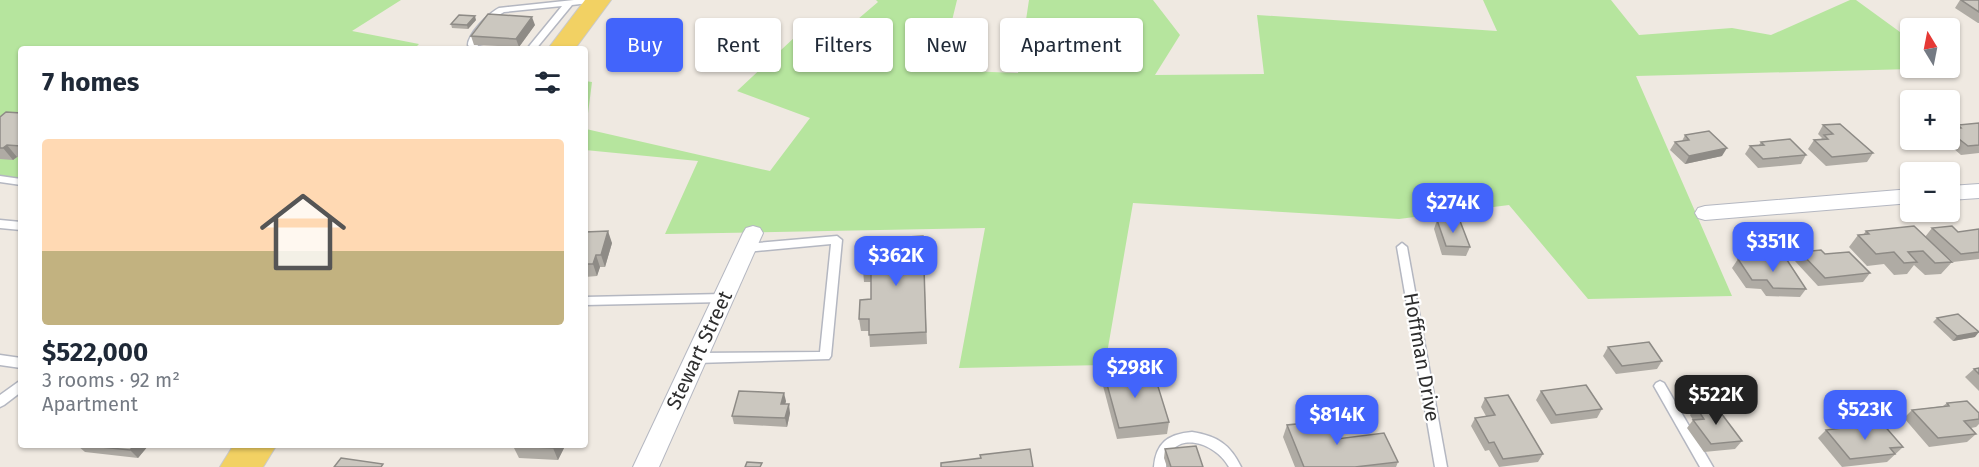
<!DOCTYPE html>
<html lang="en">
<head>
<meta charset="utf-8">
<style>
	:root { --surface:#fff; --page:#f2f2f3; --text:#1f2937; --muted:#747a83; --accent:#4264fb }
	body { margin:0; font-family:"Fira Sans",sans-serif; background:var(--page); color:var(--text); height:100vh; display:flex; flex-direction:column; font-size:22px; white-space:nowrap }
	* { box-sizing:border-box; margin:0 }
	p { font-size:20px; color:var(--muted) }
	.icon { flex:none; width:33px; height:33px; fill:none; stroke:currentColor; stroke-width:2; stroke-linecap:round; stroke-linejoin:round }
	.map { position:relative; flex:1; overflow:hidden }
	.panel { position:absolute; left:18px; top:46px; width:570px; height:402px; display:flex; flex-direction:column; background:var(--surface); border-radius:6px; box-shadow:0 2px 4px #0004 }
	.panel>* { flex:none }
	.banner { position:absolute; left:606px; top:18px; width:570px; height:54px; display:flex; gap:12px }
	.needle { width:39px; rotate:350deg }
	.tools { position:absolute; left:1900px; top:18px; display:grid; gap:12px }
	.tools a { display:grid; place-items:center; width:60px; height:60px; border-radius:6px; background:var(--surface); box-shadow:0 2px 4px #0004; font-size:30px }
	.price { position:absolute; translate:-50% -51px; padding:0 14px; border-radius:12px; background:var(--accent); color:#fff; font-size:20px; line-height:39px; filter:drop-shadow(0 2px 3px #0008) }
	.price::after { content:''; position:absolute; left:50%; top:36px; width:18px; height:14px; margin-left:-9px; background:inherit; clip-path:polygon(0 0,100% 0,50% 100%) }
	.price.selected { background:#222; color:#fff }
	ul { padding:0; list-style:none }
	li { display:grid; align-content:center; gap:12px; height:318px; padding:0 24px }
	li span { display:grid; place-items:center; height:186px; border-radius:6px; color:#555 }
	li>.icon { margin-inline-start:auto }
	span .icon { width:108px; height:108px; fill:#fffc; stroke-width:1 }
	li b { font-size:26px }
	h2 { display:flex; justify-content:space-between; align-items:center; height:72px; padding:0 24px; font-size:26px }
	.pill { padding:0 21px; border-radius:6px; background:var(--surface); box-shadow:0 2px 4px #0004; font-size:21px; line-height:54px }
	.pill.selected { background:var(--accent); color:#fff }
	.map>svg:first-child { display:block }
</style>
</head>
<body>
<div class="map">
<svg width="1979" height="467" viewBox="0 0 1979 467">
	<rect width="100%" height="100%" fill="#efe9e1"/>
	<g fill="#b6e59e">
		<polygon points="0,0 401,0 352,31 419,44 413,50 21,50 21,181 0,179"/>
		<polygon points="876,0 957,0 940,70 1018,73 1029,0 1153,0 1180,35 1155,75 1264,74 1257,15 1497,31 1483,0 1611,0 1639,35 1732,28 1771,35 1850,0 1856,0 1911,40 1911,68 1950,68 1636,76 1732,296 1588,299 1509,205 1399,219 1133,203 1105,365 959,368 985,228 665,234 698,161 585,150 585,81 592,82 586,129 770,171 810,118 737,91 811,22 851,25 878,2"/>
	</g>
	<g fill="none" stroke-linecap="round" stroke-linejoin="round">
		<g stroke="#b4b7c1" stroke-width="3">
			<g id="lane">
				<path d="M574,0H601L597,2L572,5L535,50H526L562,6L504,12L497,16L476,40L478,46L492,50H472L468,45C468,34 489,13 499,8Z"/>
				<polygon points="0,176 21,179 21,185 0,182"/>
				<polygon points="0,220 21,222 21,230 0,228"/>
				<polygon points="837,236 842,240 831,356 829,359 696,363 692,361 690,358 692,355 696,353 820,352 831,244 746,252 741,248 746,244"/>
				<polygon points="1402,243 1407,247 1447,467 1435,467 1397,247"/>
				<polygon points="723,294 727,295 729,298 727,301 723,302 585,305 585,297"/>
				<polygon points="0,355 21,358 21,368 0,365"/>
				<polygon points="21,380 21,392 4,405 0,407 0,395"/>
				<polygon points="1660,381 1664,383 1713,467 1700,467 1654,386 1656,383"/>
				<path d="M1192,432C1217,436 1230,444 1241,467H1229C1215,441 1170,428 1166,467H1154C1156,443 1168,434 1192,432Z"/>
			</g>
		</g>
		<g stroke="#b4b7c1" stroke-width="2">
			<g id="street">
				<polygon points="1979,184 1979,198 1950,200 1950,186"/>
				<polygon points="1911,189 1911,203 1705,220 1698,218 1695,213 1698,208 1705,206"/>
				<polygon points="753,226 760,228 763,233 659,467 633,467 743,233 746,228"/>
			</g>
		</g>
		<g stroke="#c9c9c9" stroke-width="2">
			<g id="primary">
				<polygon points="585,0 611,0 574,50 547,50"/>
				<polygon points="233,446 276,446 263,467 220,467"/>
			</g>
		</g>
		<use href="#lane" fill="#fff" fill-rule="evenodd"/>
		<use href="#street" fill="#fff" fill-rule="evenodd"/>
		<use href="#primary" fill="#f2d163" fill-rule="evenodd"/>
	</g>
	<g fill="#afaba4">
		<polygon points="1960,0 1979,0 1979,23 1978,23 1955,8"/>
		<polygon points="476,20 468,29 452,28 451,24"/>
		<polygon points="535,25 519,47 474,45 471,36"/>
		<polygon points="665,32 667,40 660,54 628,52 626,44"/>
		<polygon points="21,113 21,157 17,157 13,160 0,159 0,117"/>
		<polygon points="1979,123 1979,153 1961,155 1946,142 1945,144 1925,146 1917,140 1950,140 1950,129 1955,129 1958,125"/>
		<polygon points="1823,125 1873,153 1867,162 1826,166 1808,149 1814,140 1821,139 1822,138 1818,134"/>
		<polygon points="1685,135 1722,156 1685,164 1670,150 1675,142 1682,141"/>
		<polygon points="1761,142 1806,155 1801,164 1758,168 1745,154 1750,146 1759,145"/>
		<polygon points="1437,220 1470,247 1466,256 1442,255 1434,229"/>
		<polygon points="1932,228 1958,232 1979,229 1979,259 1953,262 1927,238 1952,262 1941,274 1925,275 1914,265 1907,274 1894,275 1884,264 1867,266 1849,247 1858,235 1863,235 1866,231 1925,237"/>
		<polygon points="585,232 612,243 605,267 600,267 597,276 585,277"/>
		<polygon points="923,236 927,344 870,347 869,331 861,331 859,319 871,299 871,282 864,282 863,270 874,252"/>
		<polygon points="1800,252 1825,254 1870,273 1863,282 1818,286 1794,260"/>
		<polygon points="1738,259 1806,289 1800,297 1766,296 1761,289 1746,288 1732,268"/>
		<polygon points="1937,318 1975,337 1953,341 1933,322"/>
		<polygon points="1608,347 1662,361 1657,369 1616,374 1603,356"/>
		<polygon points="1127,352 1156,366 1155,371 1131,373 1126,356"/>
		<polygon points="1979,368 1979,391 1965,377 1974,369"/>
		<polygon points="1103,370 1134,383 1169,422 1167,434 1117,439 1102,382"/>
		<polygon points="1541,391 1602,409 1597,418 1551,424 1536,400"/>
		<polygon points="1485,398 1543,454 1538,462 1499,467 1489,450 1485,451 1471,426 1475,418 1486,416 1481,407"/>
		<polygon points="786,401 785,404 790,413 787,427 734,424 732,416"/>
		<polygon points="1947,403 1979,413 1979,424 1976,427 1971,428 1976,434 1967,442 1929,447 1904,418 1912,410 1943,406"/>
		<polygon points="1696,407 1742,441 1735,449 1704,452 1687,428 1693,420 1690,415"/>
		<polygon points="1302,415 1337,439 1398,462 1396,467 1295,467 1283,437 1287,425 1299,424"/>
		<polygon points="1826,430 1903,447 1887,462 1842,467 1818,438"/>
		<polygon points="78,446 148,446 138,458 85,452"/>
		<polygon points="513,446 565,446 558,460 519,458"/>
		<polygon points="1165,449 1203,467 1167,467 1164,458"/>
	</g>
	<g fill="#8e8b86">
		<polygon points="475,16 476,20 468,29 467,25"/>
		<polygon points="532,17 535,25 519,47 516,39"/>
		<polygon points="665,32 667,40 660,54 658,45"/>
		<polygon points="7,145 17,157 13,160 3,148"/>
		<polygon points="1727,148 1722,156 1685,164 1689,156"/>
		<polygon points="608,231 612,243 605,267 601,255"/>
		<polygon points="596,255 600,267 597,276 593,264"/>
		<polygon points="1979,332 1975,337 1953,341 1957,336"/>
		<polygon points="784,393 786,401 783,412 781,404"/>
		<polygon points="789,404 790,413 787,427 785,418"/>
		<polygon points="134,446 148,446 138,458 130,450"/>
		<polygon points="554,446 565,446 558,460 553,448"/>
	</g>
	<g fill="#cbc7bf" stroke="#8e8b86" stroke-width="1.5">
		<polygon points="1961,0 1979,0 1979,12"/>
		<polygon points="488,14 532,17 516,39 471,36"/>
		<polygon points="459,15 475,16 467,25 451,24"/>
		<polygon points="633,30 665,32 658,45 626,44"/>
		<polygon points="6,112 21,113 21,146 7,145 3,148 0,148 0,117"/>
		<polygon points="1979,123 1979,145 1968,146 1950,132 1950,129 1961,128 1958,125"/>
		<polygon points="1840,124 1873,153 1832,157 1814,140 1828,139 1824,135 1833,134 1823,125"/>
		<polygon points="1709,131 1727,148 1689,156 1675,142 1689,140 1685,135"/>
		<polygon points="1790,139 1806,155 1763,159 1750,146 1764,145 1761,142"/>
		<polygon points="1926,140 1948,140 1928,142"/>
		<polygon points="1437,220 1460,221 1470,247 1446,246"/>
		<polygon points="1914,226 1952,262 1935,263 1923,251 1908,252 1917,262 1904,263 1894,252 1876,254 1858,235 1869,234 1866,231"/>
		<polygon points="1952,226 1958,232 1979,229 1979,252 1961,254 1932,228"/>
		<polygon points="608,231 601,255 596,255 593,264 585,264 585,232"/>
		<polygon points="923,236 926,332 869,335 869,319 859,319 860,300 871,299 871,270 863,270 863,252 874,252 874,239"/>
		<polygon points="1821,250 1825,254 1849,252 1870,273 1825,278 1800,252"/>
		<polygon points="1738,259 1787,260 1806,289 1773,288 1767,280 1752,280"/>
		<polygon points="1958,314 1979,332 1957,336 1937,318"/>
		<polygon points="1649,342 1662,361 1622,366 1608,347"/>
		<polygon points="1150,349 1156,366 1132,369 1127,352"/>
		<polygon points="1129,367 1134,383 1156,380 1169,422 1119,428 1103,370"/>
		<polygon points="1979,368 1979,374 1974,369"/>
		<polygon points="1586,385 1602,409 1556,415 1541,391"/>
		<polygon points="739,391 784,393 781,404 789,404 785,418 732,416"/>
		<polygon points="1508,395 1543,454 1503,459 1494,442 1489,443 1475,418 1495,415 1485,398"/>
		<polygon points="1967,401 1979,413 1979,419 1964,421 1976,434 1938,438 1912,410 1949,406 1947,403"/>
		<polygon points="1715,405 1742,441 1711,444 1693,420 1704,419 1696,407"/>
		<polygon points="1325,412 1337,439 1384,433 1398,462 1355,467 1304,467 1287,425 1306,423 1302,415"/>
		<polygon points="1882,423 1903,447 1890,448 1895,454 1850,459 1826,430"/>
		<polygon points="91,446 134,446 130,450"/>
		<polygon points="513,446 554,446 553,448"/>
		<polygon points="1196,446 1203,467 1171,467 1165,449"/>
		<polygon points="1030,449 1033,467 941,467 941,463 981,458 980,455"/>
		<polygon points="341,458 383,464 381,467 334,467"/>
		<polygon points="747,462 762,463 760,467 745,467"/>
	</g>
	<g text-anchor="middle" dominant-baseline="central" stroke-width="4.5" stroke-linejoin="round" paint-order="stroke">
		<g font-size="20" fill="#2e2e2e" stroke="#fff">
			<text transform="translate(699 350) rotate(-65)">Stewart Street</text>
			<text transform="translate(1422 357) rotate(80)">Hoffman Drive</text>
		</g>
	</g>
</svg>
<div class="tools">
<a><svg class="needle" viewBox="-14 -14 28 28"><path d="M0-13l5 13h-10z" fill="#e53935"/><path d="M0 13l5-13h-10z" fill="#747a83"/></svg></a>
<a>+</a>
<a>−</a>
</div>
<b class="price" style="left:1453px;top:234px">$274K</b>
<b class="price" style="left:1773px;top:273px">$351K</b>
<b class="price" style="left:896px;top:287px">$362K</b>
<b class="price" style="left:1135px;top:399px">$298K</b>
<b class="price selected" style="left:1716px;top:426px">$522K</b>
<b class="price" style="left:1865px;top:441px">$523K</b>
<b class="price" style="left:1337px;top:446px">$814K</b>
<div class="banner">
<a class="pill selected">Buy</a>
<a class="pill">Rent</a>
<a class="pill">Filters</a>
<a class="pill">New</a>
<a class="pill">Apartment</a>
</div>
<section class="panel">
<h2>7 homes<svg class="icon" aria-label="filters" viewBox="0 0 24 24"><path d="M4 7h16M4 17h16"/><circle cx="9" cy="7" r="2"/><circle cx="15" cy="17" r="2"/></svg></h2>
<ul>
<li><span style="background:linear-gradient(#ffd9b3 60%,#c2b280 0)"><svg class="icon" aria-label="home" viewBox="0 0 24 24"><path d="M3 11l9-7 9 7M6 9v11h12V9"/></svg></span><div><b>$522,000</b><p>3 rooms · 92 m²</p><p>Apartment</p></div></li>
</ul>
</section>
</div>
</body>
</html>
